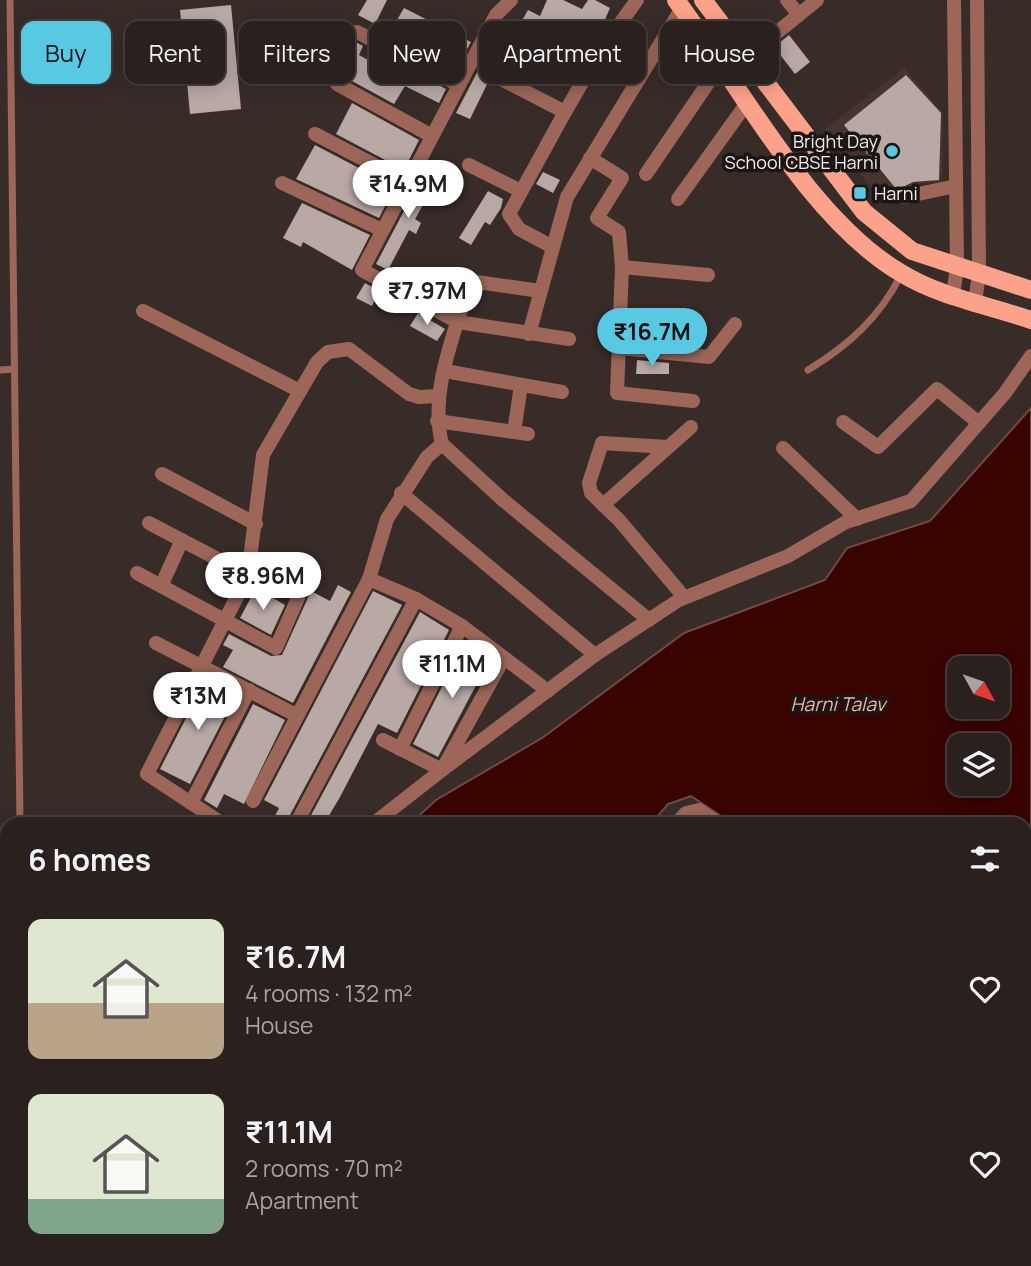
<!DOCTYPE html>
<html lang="en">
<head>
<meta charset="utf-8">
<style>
	:root { --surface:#2a211f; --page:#362e2c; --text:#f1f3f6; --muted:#a5a3a4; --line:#463e3d; --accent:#57c9e3 }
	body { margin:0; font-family:Manrope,sans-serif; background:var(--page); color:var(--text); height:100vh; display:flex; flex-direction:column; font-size:26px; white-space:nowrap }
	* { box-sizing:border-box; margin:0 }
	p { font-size:23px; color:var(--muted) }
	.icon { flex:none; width:38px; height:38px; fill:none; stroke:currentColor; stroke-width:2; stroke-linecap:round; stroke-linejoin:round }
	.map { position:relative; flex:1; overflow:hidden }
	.drawer { position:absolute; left:0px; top:817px; width:1032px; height:450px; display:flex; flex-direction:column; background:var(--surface); border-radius:21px 21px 0 0; box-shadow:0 4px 18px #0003,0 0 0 2px var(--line) }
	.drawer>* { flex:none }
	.banner { position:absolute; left:21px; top:21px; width:990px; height:63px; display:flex; gap:14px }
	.needle { width:46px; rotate:130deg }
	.fabs { position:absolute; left:947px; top:656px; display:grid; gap:14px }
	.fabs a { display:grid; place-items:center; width:63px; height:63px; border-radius:14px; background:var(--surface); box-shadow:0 4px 18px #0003,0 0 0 2px var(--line); font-size:35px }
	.price { position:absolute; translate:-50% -60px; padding:0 16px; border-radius:24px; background:#fff; color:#222; font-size:23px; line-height:46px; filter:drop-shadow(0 2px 4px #0008) }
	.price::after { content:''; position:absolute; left:50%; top:42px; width:21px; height:16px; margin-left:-10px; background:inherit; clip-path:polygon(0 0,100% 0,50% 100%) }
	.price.current { background:var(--accent); color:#111 }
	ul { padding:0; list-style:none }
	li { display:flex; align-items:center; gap:21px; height:175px; padding:0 28px }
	li span { display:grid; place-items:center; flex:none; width:196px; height:140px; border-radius:14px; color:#555 }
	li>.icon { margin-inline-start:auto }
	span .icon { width:84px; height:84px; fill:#fffc; stroke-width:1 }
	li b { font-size:30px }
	h2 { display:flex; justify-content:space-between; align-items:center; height:84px; padding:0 28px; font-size:30px }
	.pill { padding:0 24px; border-radius:14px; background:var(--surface); box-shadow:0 4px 18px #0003,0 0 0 2px var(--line); font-size:24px; line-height:63px }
	.pill.current { background:var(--accent); color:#111 }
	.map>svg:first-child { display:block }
</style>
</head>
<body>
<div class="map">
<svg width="1031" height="1266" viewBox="0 0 1031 1266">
	<rect width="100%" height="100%" fill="#382c29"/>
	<polygon fill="#47342f" points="904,68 943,113 942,182 913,184 897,197 876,194 825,129"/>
	<g fill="#390300" stroke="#714946" stroke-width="2" fill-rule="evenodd">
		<path d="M1031,408V1004L1026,1006V824H733L691,796L668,804L651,824H410L436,800L542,738L684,633L825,580L847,548L930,521ZM959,668H998V707H959ZM959,746H998V784H959Z"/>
		<polygon points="270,1260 367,1260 365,1266 268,1266"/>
	</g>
	<g fill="#b8a9a5">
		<polygon points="367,0 387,0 375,24 358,15"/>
		<polygon points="547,0 563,0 582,9 588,0 595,0 610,8 596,40 569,85 525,63 522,68 497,55 507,38 511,40 528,10 540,16"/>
		<polygon points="231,5 241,109 190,114 180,10"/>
		<polygon points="404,8 471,42 455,72 387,37"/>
		<polygon points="789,35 810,62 795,74 774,47"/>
		<polygon points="354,41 363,46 359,55 372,62 377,53 446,89 439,103 405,86 394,104 341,75 351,58 346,56"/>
		<polygon points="484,59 496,66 470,119 456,113"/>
		<polygon points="906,75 941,113 939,180 913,182 897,190 844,125"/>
		<polygon points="352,103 419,140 404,170 336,134"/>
		<polygon points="315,145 395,187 379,218 296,179"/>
		<polygon points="425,171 438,178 415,219 421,223 416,234 409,230 388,270 376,264"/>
		<polygon points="543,172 560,180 553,193 536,184"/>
		<polygon points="488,191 503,199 501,208 490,225 485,222 471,245 459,238"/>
		<polygon points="302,203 370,235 352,270 303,242 301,247 283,238"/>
		<polygon points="365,283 379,291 372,306 356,298"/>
		<polygon points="418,313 445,329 437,341 410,326"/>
		<polygon points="637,360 669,363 669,374 636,374"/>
		<polygon points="338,585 351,592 293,703 223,667 233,650 223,645 229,634 271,656 282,655 311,591 330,601"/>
		<polygon points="256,588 285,605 271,635 240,618"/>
		<polygon points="373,591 402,605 290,815 289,824 271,824 279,808 264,800"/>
		<polygon points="420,612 449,630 397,733 378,724 340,797 324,824 320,824 309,819"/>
		<polygon points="465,641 490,659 438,757 413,744"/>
		<polygon points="206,679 236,695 190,784 160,769"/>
		<polygon points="253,704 285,720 244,804 224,794 217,808 204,800"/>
	</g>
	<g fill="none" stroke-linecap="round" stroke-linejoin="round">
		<polyline stroke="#8b817e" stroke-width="2.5" stroke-dasharray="2 5" stroke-linecap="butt" points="476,1266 490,1260"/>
		<g stroke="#9d6658" stroke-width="7">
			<polyline points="10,0 20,824"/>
			<polyline points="0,370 14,369"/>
			<path d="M808,370C849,345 879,318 901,275"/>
			<polyline points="1026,1048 1031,1046"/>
			<polyline points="26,1260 26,1266"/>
		</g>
		<g stroke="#9d6658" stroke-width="14">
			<polyline points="511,0 496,15 362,270 458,322 569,339"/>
			<polyline points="787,0 799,15"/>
			<polyline points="357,32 459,85"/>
			<polyline points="748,56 817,0"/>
			<polyline points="499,78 565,112 601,50 637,0"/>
			<polyline points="337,84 432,136"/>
			<polyline points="315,134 407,182"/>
			<polyline points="590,158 622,178 597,218 619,232 622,267 617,393 693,401"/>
			<polyline points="469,165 521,191"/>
			<polyline points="646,174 721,64"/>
			<polyline points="282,183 382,230"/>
			<polyline points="904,197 956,186"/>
			<polyline points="678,199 747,103"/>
			<polyline points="551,246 519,229 509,214 565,112"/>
			<polyline points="622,267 708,275"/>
			<polyline points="143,311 300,391"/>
			<polyline points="529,334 567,197 682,8"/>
			<polyline points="619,348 709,357 735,324"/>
			<polyline points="445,371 562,392"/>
			<polyline points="437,421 528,434"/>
			<polyline points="843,422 878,447 937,389 979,423"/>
			<polyline points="514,432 521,385"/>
			<polyline points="442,444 503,500 649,620"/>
			<polyline points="668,447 602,443 589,483 591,493 619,520 684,597"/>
			<polyline points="783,448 857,519"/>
			<polyline points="162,474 256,524"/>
			<polyline points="401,493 595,655"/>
			<polyline points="603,505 691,427"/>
			<polyline points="149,523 248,575"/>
			<polyline points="137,573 276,648 298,598"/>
			<polyline points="369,579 416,599 462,626 548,691"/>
			<polyline points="162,584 182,540"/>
			<polyline points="156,643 296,715"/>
			<polyline points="383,740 442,770 595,655 679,600 788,556 846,522 911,501 1005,393 1031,356"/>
			<polyline points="400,749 462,626"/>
			<path d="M253,801L369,579L387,519L427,457L442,444C429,391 455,333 470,281L540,291"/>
			<polyline points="191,803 249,690"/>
			<polyline points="298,820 416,599"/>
			<polyline points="223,824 147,774 248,575 263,455 317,362 328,352 349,349 409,394 419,397 438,396"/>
			<polyline points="373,824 442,770 504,658"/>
			<polyline points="676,824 686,813 699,810 720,824"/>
			<polyline points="1026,1014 1031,1013"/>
			<polyline points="923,1260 935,1266"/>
			<polyline points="251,1266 252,1260"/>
			<polyline points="385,1266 387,1260"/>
		</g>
		<g stroke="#9d6658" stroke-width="14">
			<polyline points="953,295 957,267 954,0"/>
			<polyline points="975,303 979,273 977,0"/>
		</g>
		<g stroke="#fda28a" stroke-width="18">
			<path d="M676,0C740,85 809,219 901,273C940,297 988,305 1031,320"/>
			<polyline points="703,0 864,212 912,251 1031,290"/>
		</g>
	</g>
	<g fill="#57c9e3" stroke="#1b1614" stroke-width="2.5">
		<circle cx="892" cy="151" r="7"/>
		<rect x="853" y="186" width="14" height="14" rx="3.5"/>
	</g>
	<g text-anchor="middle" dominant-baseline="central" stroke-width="7" stroke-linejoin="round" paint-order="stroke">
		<g font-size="18" fill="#f5edeb" stroke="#1b1614" text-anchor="end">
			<text x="878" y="141">Bright Day<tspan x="878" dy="21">School CBSE Harni</tspan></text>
			<text x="874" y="193" text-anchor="start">Harni</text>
		</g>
		<g font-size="19" font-style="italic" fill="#f5b2a0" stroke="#1b1614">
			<text x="838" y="704">Harni Talav</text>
		</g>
	</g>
</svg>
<div class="fabs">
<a><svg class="needle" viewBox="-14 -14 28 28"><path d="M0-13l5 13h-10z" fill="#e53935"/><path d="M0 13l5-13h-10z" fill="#a5a3a4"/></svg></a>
<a><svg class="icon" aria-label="layers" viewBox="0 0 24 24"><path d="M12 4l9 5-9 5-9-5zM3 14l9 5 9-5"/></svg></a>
</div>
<b class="price" style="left:408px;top:220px">₹14.9M</b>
<b class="price" style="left:427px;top:327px">₹7.97M</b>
<b class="price current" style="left:652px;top:368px">₹16.7M</b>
<b class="price" style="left:263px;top:612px">₹8.96M</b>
<b class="price" style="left:452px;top:700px">₹11.1M</b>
<b class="price" style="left:198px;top:732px">₹13M</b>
<div class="banner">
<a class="pill current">Buy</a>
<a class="pill">Rent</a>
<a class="pill">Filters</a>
<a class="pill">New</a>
<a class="pill">Apartment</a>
<a class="pill">House</a>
</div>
<section class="drawer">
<h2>6 homes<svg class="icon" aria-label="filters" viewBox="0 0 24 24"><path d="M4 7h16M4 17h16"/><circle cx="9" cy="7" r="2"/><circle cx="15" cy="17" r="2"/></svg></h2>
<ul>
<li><span style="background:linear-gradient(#dfe7d0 60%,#b9a48a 0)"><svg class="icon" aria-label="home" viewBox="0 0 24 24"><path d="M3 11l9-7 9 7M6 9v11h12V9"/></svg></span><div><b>₹16.7M</b><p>4 rooms · 132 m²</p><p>House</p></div><svg class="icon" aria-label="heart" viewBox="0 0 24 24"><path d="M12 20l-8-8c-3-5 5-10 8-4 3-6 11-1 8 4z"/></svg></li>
<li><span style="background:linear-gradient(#dfe7d0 75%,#7fa58c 0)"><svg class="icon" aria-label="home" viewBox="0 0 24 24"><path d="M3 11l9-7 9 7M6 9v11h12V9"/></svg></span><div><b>₹11.1M</b><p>2 rooms · 70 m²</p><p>Apartment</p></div><svg class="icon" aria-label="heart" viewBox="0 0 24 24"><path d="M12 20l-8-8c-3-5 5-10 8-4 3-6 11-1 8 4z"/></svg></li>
</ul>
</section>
</div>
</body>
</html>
